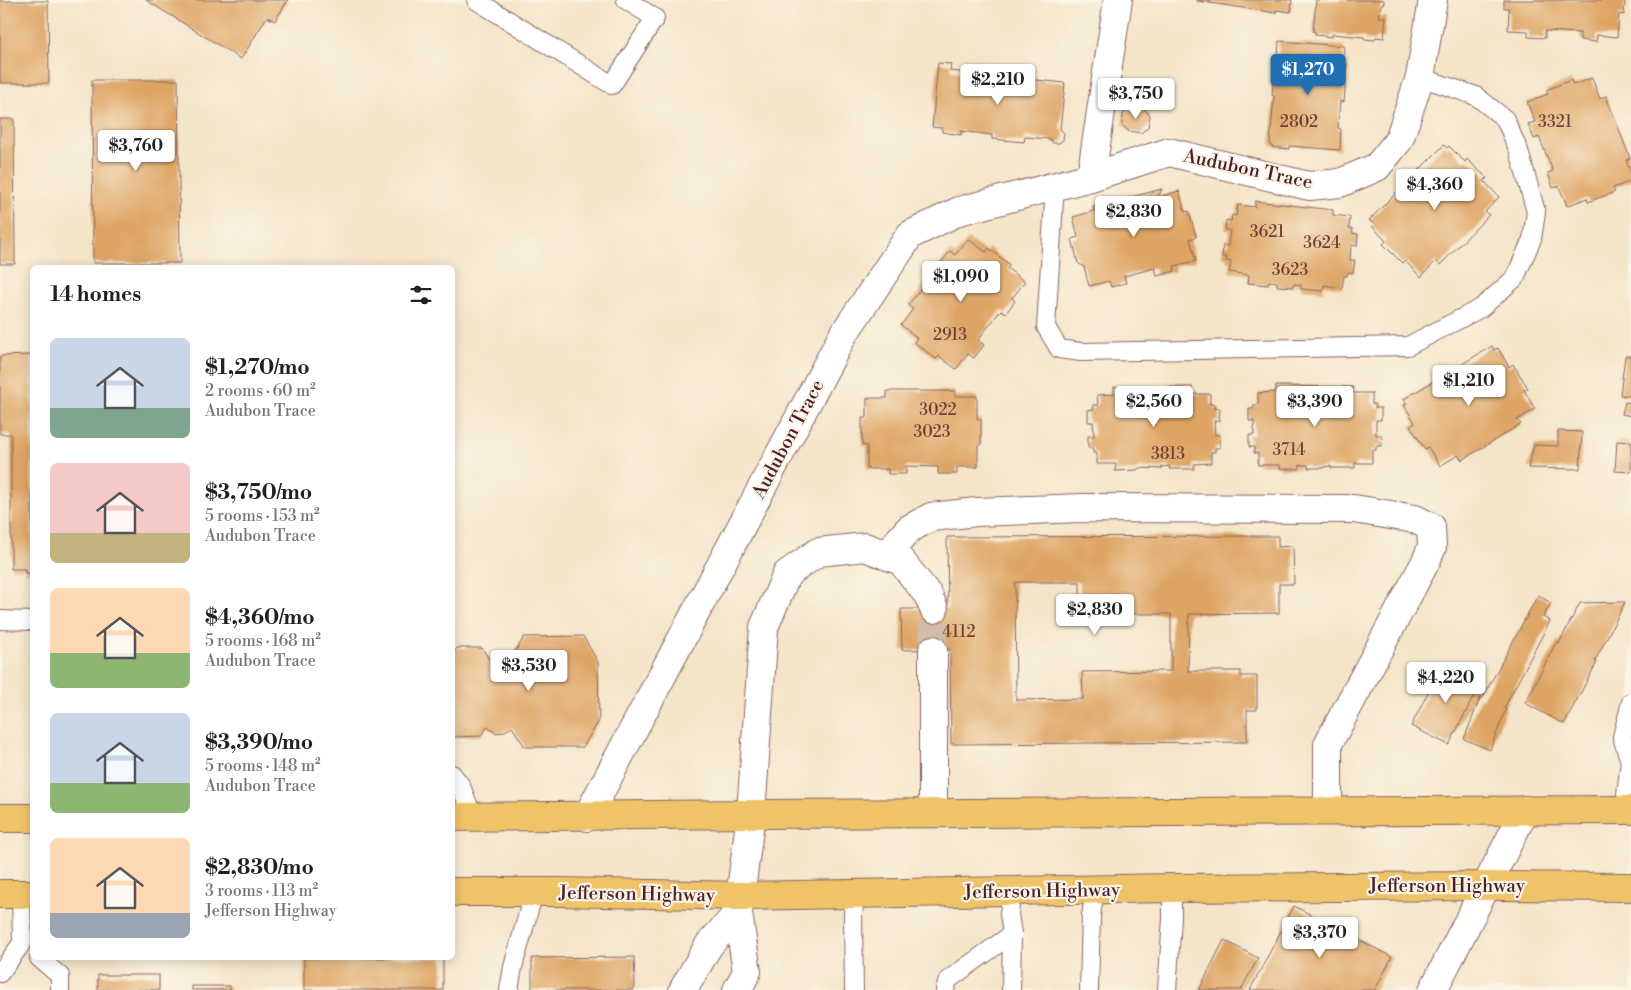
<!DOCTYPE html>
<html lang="en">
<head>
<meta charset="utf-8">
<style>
	:root { --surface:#fff; --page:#f2f2f2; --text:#202124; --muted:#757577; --accent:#1f6fb2 }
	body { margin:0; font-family:"Libre Bodoni",serif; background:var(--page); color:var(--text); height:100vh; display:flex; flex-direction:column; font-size:19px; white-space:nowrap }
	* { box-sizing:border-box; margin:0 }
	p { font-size:16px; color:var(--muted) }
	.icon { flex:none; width:28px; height:28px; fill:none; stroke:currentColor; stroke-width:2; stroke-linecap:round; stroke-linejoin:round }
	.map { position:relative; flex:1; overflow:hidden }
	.sheet { position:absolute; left:30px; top:265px; width:425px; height:695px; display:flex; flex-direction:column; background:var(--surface); border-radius:8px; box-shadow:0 2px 12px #0003 }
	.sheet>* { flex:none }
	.price { position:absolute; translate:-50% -42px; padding:0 11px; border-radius:5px; background:#fff; color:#222; font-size:16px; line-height:32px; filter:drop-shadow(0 1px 2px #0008) }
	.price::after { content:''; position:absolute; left:50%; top:30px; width:15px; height:11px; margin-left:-8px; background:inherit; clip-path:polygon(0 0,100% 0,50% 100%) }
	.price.current { background:var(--accent); color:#fff }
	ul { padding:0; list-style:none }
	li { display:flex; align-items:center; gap:15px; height:125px; padding:0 20px }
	li span { display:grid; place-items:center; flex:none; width:140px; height:100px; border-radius:8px; color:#555 }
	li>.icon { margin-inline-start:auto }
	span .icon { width:60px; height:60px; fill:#fffc; stroke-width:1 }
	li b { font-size:21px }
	h2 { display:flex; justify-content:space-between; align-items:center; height:60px; padding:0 20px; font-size:21px }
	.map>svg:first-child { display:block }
</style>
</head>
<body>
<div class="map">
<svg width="1631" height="990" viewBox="0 0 1631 990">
	<rect width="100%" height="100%" fill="#fcf5e5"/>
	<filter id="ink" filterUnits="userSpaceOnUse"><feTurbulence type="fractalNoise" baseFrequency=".02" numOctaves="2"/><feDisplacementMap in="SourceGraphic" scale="10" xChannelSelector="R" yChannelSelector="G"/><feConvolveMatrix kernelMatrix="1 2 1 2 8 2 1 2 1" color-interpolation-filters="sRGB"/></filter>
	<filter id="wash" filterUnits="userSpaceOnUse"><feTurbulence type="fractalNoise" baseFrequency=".0096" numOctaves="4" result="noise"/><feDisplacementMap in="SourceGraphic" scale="20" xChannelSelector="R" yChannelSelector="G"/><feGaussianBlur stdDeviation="1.12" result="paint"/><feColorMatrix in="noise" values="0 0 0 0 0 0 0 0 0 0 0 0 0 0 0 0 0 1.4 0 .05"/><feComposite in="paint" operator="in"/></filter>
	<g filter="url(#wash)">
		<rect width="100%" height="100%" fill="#f4e4c8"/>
		<g id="blocks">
			<g fill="#dea464" fill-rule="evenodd">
				<polygon points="146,0 288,0 275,21 267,17 241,59"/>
				<polygon points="1197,0 1292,0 1291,12 1276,10 1276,13 1197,1"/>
				<polygon points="1316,0 1384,0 1384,3 1381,5 1379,17 1386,17 1384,38 1376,37 1375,40 1364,39 1364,37 1332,34 1332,37 1315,35 1316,32 1313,32"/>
				<polygon points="1504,0 1625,0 1624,15 1619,14 1617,37 1597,35 1596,42 1580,40 1580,33 1545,31 1545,38 1528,37 1528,31 1508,30 1509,8 1504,8"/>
				<polygon points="0,1 48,1 49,83 0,83"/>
				<polygon points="1279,41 1344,46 1343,62 1347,63 1344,102 1340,101 1338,128 1341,129 1340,150 1289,146 1289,149 1272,147 1272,145 1270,144 1274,96 1272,95 1275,56 1278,56"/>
				<polygon points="938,63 951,64 950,71 1065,83 1060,129 1064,133 1063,140 1059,143 1053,143 1050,139 1025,137 1024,142 992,139 992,135 961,131 961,135 942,132 942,128 932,127"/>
				<polygon points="1592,78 1600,99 1606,96 1630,158 1626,160 1631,173 1631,181 1613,188 1615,192 1588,202 1587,198 1567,206 1559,186 1553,188 1548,173 1553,171 1539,137 1534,139 1528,124 1535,122 1527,102 1548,94 1546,90 1571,80 1573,85"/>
				<polygon points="92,80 178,80 180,263 93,263"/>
				<polygon points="1134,107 1143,108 1150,115 1148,127 1141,133 1128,131 1122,124 1123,114"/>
				<polygon points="0,119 14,119 15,264 0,264"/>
				<polygon points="1444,145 1447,148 1449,146 1465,162 1467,159 1487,178 1484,181 1499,197 1485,212 1489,215 1440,265 1436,261 1421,277 1405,261 1402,263 1383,244 1386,241 1372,226 1374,224 1369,220"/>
				<polygon points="1162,189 1158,197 1179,191 1185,212 1189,211 1196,237 1190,239 1196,261 1174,266 1175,271 1157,276 1155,268 1124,276 1126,283 1111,287 1109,281 1089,286 1084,267 1078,263 1072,239 1078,237 1073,217 1094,211 1093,207"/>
				<polygon points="1255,201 1333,210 1333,215 1350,217 1349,229 1353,229 1352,233 1358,234 1357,246 1351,245 1350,260 1355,260 1353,273 1348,272 1347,276 1344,276 1342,288 1324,285 1323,291 1301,289 1301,285 1294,284 1293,287 1277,286 1277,282 1269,281 1268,285 1248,283 1249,275 1229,272 1231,262 1226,261 1227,257 1222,257 1223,245 1228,246 1230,230 1225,230 1226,220 1231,221 1232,215 1236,216 1238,205 1255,207"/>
				<polygon points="968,239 986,252 989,248 1010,265 1007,268 1025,282 1012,298 1015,301 1006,313 1001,310 978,340 984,345 974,358 968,354 956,369 939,356 936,359 914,342 917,338 901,325 913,309 908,305 950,251 955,255"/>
				<polygon points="1492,346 1494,350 1498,348 1509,367 1513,364 1528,388 1524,390 1535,409 1517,420 1521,424 1462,460 1458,455 1440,466 1428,447 1425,449 1410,426 1415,423 1404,405 1407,404 1404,399"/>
				<polygon points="32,355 32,573 25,573 25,569 11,569 11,434 0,434 0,356"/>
				<polygon points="1625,356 1631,356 1631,396 1620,395"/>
				<polygon points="1276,386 1353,387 1353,393 1372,393 1372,404 1375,404 1375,408 1381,408 1381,420 1376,420 1376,435 1381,435 1382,446 1376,446 1376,450 1372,450 1372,463 1355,463 1355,468 1331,468 1331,466 1324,467 1324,468 1308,468 1308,465 1300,465 1299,469 1280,469 1280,465 1258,465 1258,453 1254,453 1254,447 1249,447 1249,435 1254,435 1254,421 1249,421 1249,409 1253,409 1254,405 1258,405 1258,393 1276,392"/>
				<polygon points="1114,387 1192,387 1192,394 1210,394 1210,404 1214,404 1214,409 1220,408 1219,421 1214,421 1215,435 1220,435 1220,448 1215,448 1215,452 1211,452 1211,463 1194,464 1194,469 1169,469 1170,466 1162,467 1162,469 1139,468 1137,470 1115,471 1116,464 1097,464 1097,453 1093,453 1093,448 1088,448 1088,436 1094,436 1093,422 1088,422 1088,410 1094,409 1093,405 1098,405 1097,395 1114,394"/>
				<polygon points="887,391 955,391 955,396 977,396 977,419 981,419 981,445 978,445 978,467 957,467 957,474 938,474 938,467 906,466 906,474 888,474 888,469 867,469 867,446 862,445 862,418 867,418 867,398 887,398"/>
				<polygon points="1625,402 1631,403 1631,416 1622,414"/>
				<polygon points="1558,431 1582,432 1580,469 1528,468 1534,445 1558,446"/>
				<polygon points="1617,441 1631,442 1631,472 1615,471"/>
				<path d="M1278,536V547L1293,546L1294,584H1279V613L1189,614L1188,671H1241V676H1257V710H1247V742L951,744L950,649L902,650L901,609H948L947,537ZM1015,582H1080V614H1171V671L1082,672L1083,699L1016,700Z"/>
				<polygon points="1538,595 1551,603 1543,617 1550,621 1504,708 1506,709 1490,750 1464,739 1480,698 1482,699"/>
				<polygon points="1625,602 1595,661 1597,662 1564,724 1525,703 1557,641 1559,643 1580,603"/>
				<polygon points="583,636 598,662 599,721 583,747 525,747 512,727 503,732 496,733 487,727 481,736 455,737 452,732 452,655 457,648 482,648 491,662 508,663 524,637"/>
				<polygon points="1443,663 1481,682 1449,745 1411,726"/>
				<polygon points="1294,906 1392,957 1375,990 1250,990"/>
				<polygon points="1224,940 1258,958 1241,990 1199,990"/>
				<polygon points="634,957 635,987 633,990 532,990 532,958"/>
				<rect x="304" y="958" width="139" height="32"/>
				<rect x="98" y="975" width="61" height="15"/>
				<rect x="192" y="986" width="38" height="4"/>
			</g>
		</g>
	</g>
	<g filter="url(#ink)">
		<use href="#blocks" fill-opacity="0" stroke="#866462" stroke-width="1"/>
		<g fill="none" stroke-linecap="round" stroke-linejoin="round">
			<polyline stroke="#d2bda9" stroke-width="28" stroke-dasharray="28 14" stroke-linecap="butt" points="933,650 934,609"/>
			<g stroke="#866462" stroke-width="20">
				<g id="service">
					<polyline points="476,0 612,85 655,18 626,0"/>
					<polyline points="1055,186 1046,327 1059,349 1081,352 1408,346 1481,308 1515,278 1532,239 1536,212 1519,151 1505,119 1476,96 1420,77"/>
					<polyline points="0,620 32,621"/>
					<polyline points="452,774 461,786 473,817"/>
					<polyline points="1624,810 1630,762 1622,737 1631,702"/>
					<polyline points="39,958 60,976 60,990"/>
					<polyline points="0,973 22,943 21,894"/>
					<polyline points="509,990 513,967 534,892"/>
					<polyline points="854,990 853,915 855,894"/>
					<polyline points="945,990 948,980 1012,934"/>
					<polyline points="1011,990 1012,934 1009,914 1012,891"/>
					<polyline points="1089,990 1091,916 1095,889"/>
					<polyline points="1167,990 1172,919 1172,888"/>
				</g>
			</g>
			<g stroke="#866462" stroke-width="30">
				<g id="minor">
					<polyline points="1091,177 1118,0"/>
					<polyline points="886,555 909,529 931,517 977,512 1082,508 1354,509 1415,519 1431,527 1432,547 1426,561 1328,744 1328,811"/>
					<polyline points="933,650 933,813"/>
					<polyline points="587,817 843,335 910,235 959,211 1091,177 1169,152 1309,186 1340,183 1377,167 1399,140 1420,77 1433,0"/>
					<polyline points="683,990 709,945 738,913"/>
					<polyline points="737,990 747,972 738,913 751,814 764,627 787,574 818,552 865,547 901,561 928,595 934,609"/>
					<polyline points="1433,990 1525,810"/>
				</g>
			</g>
			<g stroke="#866462" stroke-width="30">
				<g id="primary">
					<polyline points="452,817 751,814 1631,810"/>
					<polyline points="0,818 32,818"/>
					<polyline points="452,892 558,892 742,896 1172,888 1486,886 1631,887"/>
					<polyline points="0,894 32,894"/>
				</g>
			</g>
			<use href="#service" stroke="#fff" stroke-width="18"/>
			<use href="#minor" stroke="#fff" stroke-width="28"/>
			<use href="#primary" stroke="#efc469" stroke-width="28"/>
		</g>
	</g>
	<g text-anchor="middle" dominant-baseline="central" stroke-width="4.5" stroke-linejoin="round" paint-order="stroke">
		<g font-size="16" fill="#6f4039">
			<text x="1299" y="122">2802</text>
			<text x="1555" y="122">3321</text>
			<text x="1267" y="232">3621</text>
			<text x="1322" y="243">3624</text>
			<text x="1290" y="270">3623</text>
			<text x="950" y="335">2913</text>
			<text x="938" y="410">3022</text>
			<text x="932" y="432">3023</text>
			<text x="1289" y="450">3714</text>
			<text x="1168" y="454">3813</text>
			<text x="959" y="632">4112</text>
		</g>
		<g font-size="19" fill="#4a1f2b" stroke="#fcf5e5">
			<text transform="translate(1248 169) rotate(12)">Audubon Trace</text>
			<text transform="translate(788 439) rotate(-62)">Audubon Trace</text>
			<text x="1447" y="886">Jefferson Highway</text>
			<text transform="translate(1042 891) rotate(-1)">Jefferson Highway</text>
			<text transform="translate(637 894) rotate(1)">Jefferson Highway</text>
		</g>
	</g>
</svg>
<b class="price current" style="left:1308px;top:96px">$1,270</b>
<b class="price" style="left:998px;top:106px">$2,210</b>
<b class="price" style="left:1136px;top:120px">$3,750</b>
<b class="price" style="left:136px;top:172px">$3,760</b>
<b class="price" style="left:1435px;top:211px">$4,360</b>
<b class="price" style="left:1134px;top:238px">$2,830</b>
<b class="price" style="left:961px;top:303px">$1,090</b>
<b class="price" style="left:1469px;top:407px">$1,210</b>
<b class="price" style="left:1154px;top:428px">$2,560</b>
<b class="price" style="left:1315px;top:428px">$3,390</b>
<b class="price" style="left:1095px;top:636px">$2,830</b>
<b class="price" style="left:529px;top:692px">$3,530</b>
<b class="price" style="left:1446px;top:704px">$4,220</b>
<b class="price" style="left:1320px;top:959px">$3,370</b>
<section class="sheet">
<h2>14 homes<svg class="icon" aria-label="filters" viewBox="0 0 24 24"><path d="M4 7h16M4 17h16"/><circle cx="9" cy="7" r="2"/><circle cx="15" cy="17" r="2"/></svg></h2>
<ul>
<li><span style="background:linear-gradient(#c9d6e8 70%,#7fa58c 0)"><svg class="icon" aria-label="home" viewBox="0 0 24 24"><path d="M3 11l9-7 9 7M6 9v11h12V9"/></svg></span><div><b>$1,270/mo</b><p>2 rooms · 60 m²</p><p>Audubon Trace</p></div></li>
<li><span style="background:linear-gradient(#f6c9c9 70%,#c2b280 0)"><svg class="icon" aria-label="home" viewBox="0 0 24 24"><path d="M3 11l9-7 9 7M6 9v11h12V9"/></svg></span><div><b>$3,750/mo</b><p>5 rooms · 153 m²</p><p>Audubon Trace</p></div></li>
<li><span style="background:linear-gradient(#ffd9b3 65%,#8fb573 0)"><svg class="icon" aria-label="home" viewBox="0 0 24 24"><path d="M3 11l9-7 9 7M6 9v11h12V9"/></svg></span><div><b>$4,360/mo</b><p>5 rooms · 168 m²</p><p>Audubon Trace</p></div></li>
<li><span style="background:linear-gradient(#c9d6e8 70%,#8fb573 0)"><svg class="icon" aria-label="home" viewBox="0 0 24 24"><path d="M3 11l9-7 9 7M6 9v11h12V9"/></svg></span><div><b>$3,390/mo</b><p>5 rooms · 148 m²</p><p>Audubon Trace</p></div></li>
<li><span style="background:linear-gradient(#ffd9b3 75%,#9aa5b1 0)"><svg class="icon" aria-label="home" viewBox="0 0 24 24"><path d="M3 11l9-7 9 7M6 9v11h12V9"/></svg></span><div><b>$2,830/mo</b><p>3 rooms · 113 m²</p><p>Jefferson Highway</p></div></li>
</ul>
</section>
</div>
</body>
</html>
